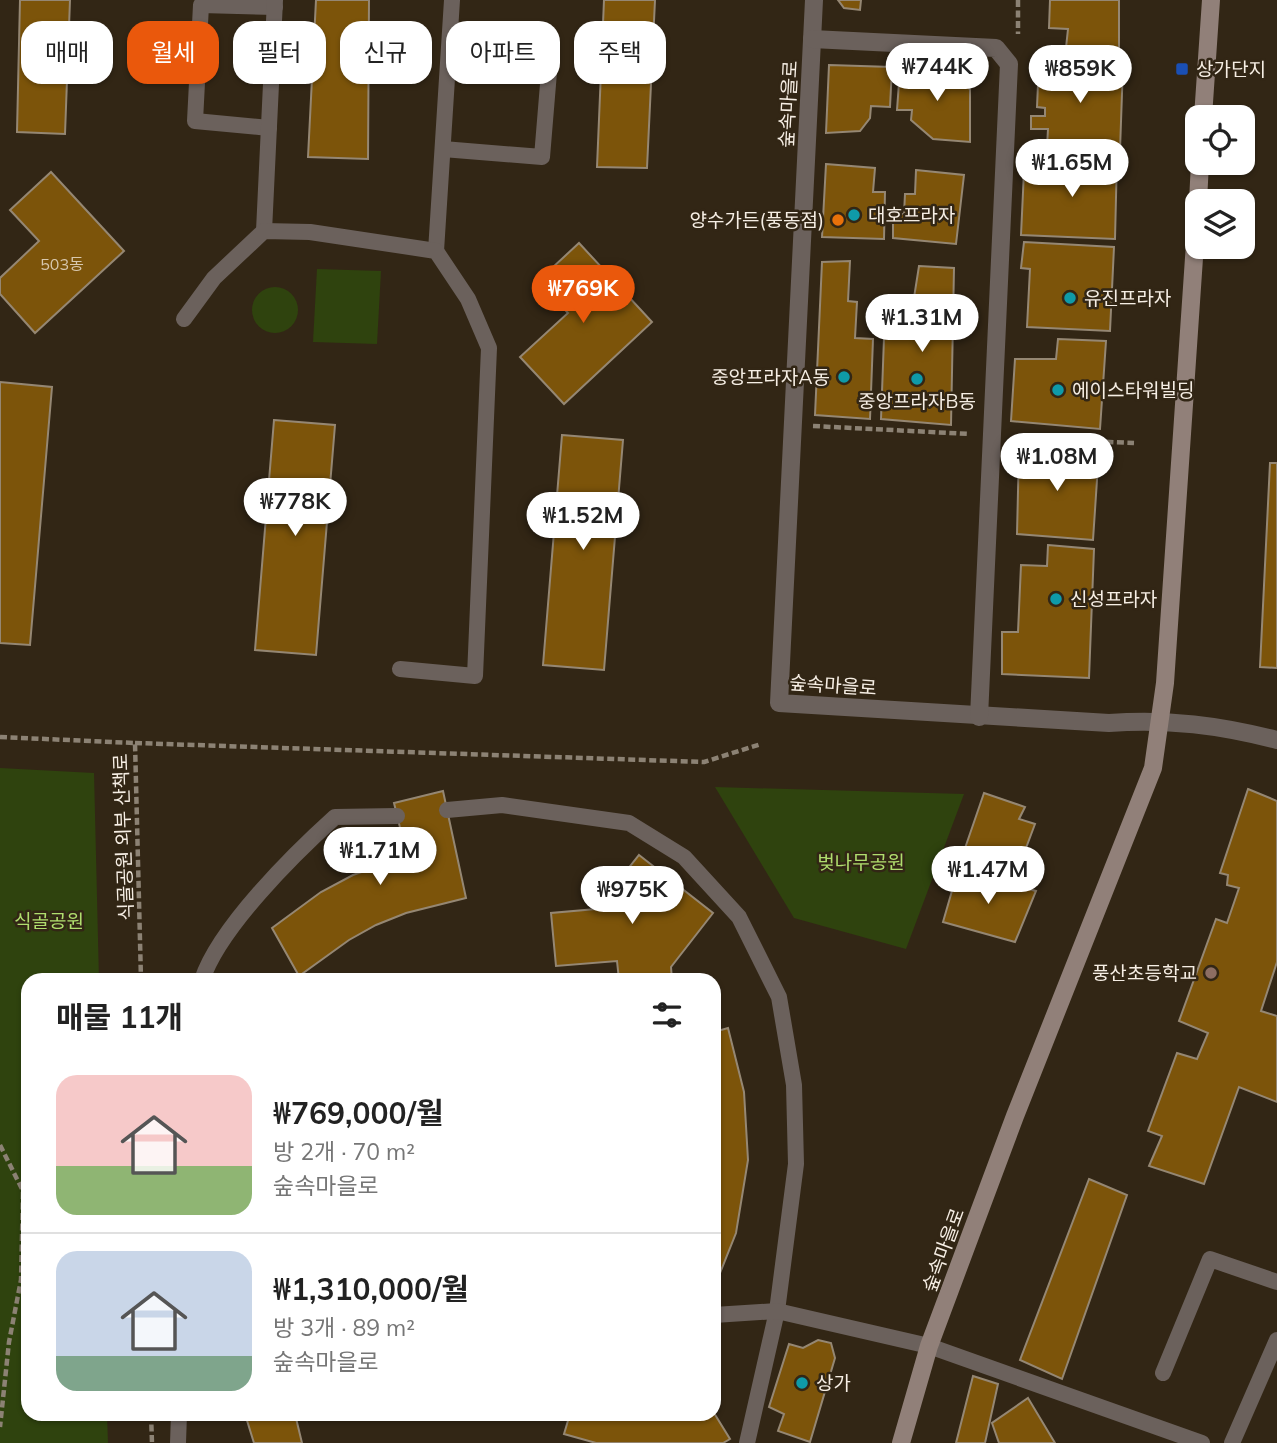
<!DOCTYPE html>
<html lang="ko">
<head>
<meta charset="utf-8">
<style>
	:root { --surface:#fff; --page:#f6f6f6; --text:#222; --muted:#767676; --line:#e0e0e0; --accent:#ea580c }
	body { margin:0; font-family:Mulish,"Noto Sans KR",sans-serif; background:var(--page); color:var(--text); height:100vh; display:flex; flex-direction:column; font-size:26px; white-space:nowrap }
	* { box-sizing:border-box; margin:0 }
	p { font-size:23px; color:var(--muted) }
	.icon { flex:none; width:38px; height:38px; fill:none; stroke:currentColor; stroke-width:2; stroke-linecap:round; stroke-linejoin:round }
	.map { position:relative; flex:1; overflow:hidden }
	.details { position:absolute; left:21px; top:973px; width:700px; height:448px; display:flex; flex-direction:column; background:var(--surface); border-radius:21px; box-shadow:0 2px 5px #0004 }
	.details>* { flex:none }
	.banner { position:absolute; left:21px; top:21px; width:700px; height:63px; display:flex; gap:14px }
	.buttons { position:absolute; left:1185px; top:105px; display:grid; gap:14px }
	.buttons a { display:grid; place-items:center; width:70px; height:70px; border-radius:14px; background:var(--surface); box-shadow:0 2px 5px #0004; font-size:35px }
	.price { position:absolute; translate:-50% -60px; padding:0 16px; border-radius:24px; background:#fff; color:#222; font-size:23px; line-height:46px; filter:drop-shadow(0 2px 4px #0008) }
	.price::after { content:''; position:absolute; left:50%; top:42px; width:21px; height:16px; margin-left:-10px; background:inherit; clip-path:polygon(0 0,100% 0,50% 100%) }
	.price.active { background:var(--accent); color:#fff }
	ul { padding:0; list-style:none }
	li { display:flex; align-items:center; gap:21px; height:175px; padding:0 35px }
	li+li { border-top:2px solid var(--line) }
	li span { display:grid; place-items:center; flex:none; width:196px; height:140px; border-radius:21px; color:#555 }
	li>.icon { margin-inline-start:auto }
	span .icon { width:84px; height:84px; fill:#fffc; stroke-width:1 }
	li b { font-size:30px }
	h2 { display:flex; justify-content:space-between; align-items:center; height:84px; padding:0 35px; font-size:30px }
	.pill { padding:0 24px; border-radius:21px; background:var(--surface); box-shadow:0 2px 5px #0004; font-size:24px; line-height:63px }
	.pill.active { background:var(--accent); color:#fff }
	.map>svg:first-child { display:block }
</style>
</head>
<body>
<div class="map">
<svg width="1277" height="1443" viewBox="0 0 1277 1443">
	<rect width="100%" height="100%" fill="#322615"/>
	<g fill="#2f430e">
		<polygon points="317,269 381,271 377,344 313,342"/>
		<circle cx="275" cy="310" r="23"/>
		<polygon points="0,768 94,773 99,980 28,980 28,1414 107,1414 108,1443 0,1443"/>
		<polygon points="715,787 964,794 906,949 794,918"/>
	</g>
	<g fill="#7c540a" stroke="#958773" stroke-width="2">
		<polygon points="20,0 70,0 65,134 17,132"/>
		<polygon points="316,0 369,0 368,159 308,157"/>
		<polygon points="604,0 655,0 647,168 597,167"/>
		<polygon points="838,0 861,0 860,10 844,8"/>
		<polygon points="1050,0 1119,0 1119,59 1065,57 1068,29 1049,28"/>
		<polygon points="1039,62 1123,65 1120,150 1047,147 1048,129 1031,129 1031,116 1045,116 1045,108 1037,107"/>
		<polygon points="829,65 892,67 890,107 871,106 870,118 860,131 826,133"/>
		<polygon points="900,69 963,75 970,90 970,142 933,139 911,120 912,110 897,110"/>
		<polygon points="1068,154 1117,156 1115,239 1021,235 1024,171 1066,172"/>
		<polygon points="826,164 875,168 873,192 885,192 884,239 822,237"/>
		<polygon points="916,170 964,175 956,244 893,238 893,214 904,214 905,194 915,194"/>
		<polygon points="51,172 124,251 35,333 0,294 0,278 39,241 10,210"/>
		<polygon points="1024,242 1114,247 1110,331 1027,327 1030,269 1021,268"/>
		<polygon points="579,243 652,322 564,404 520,357 568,313 538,281"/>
		<polygon points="850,261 848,301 857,302 855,338 873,339 870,419 815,415 822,262"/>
		<polygon points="919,266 954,268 951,425 881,419 884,338 902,339 904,304 913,304"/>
		<polygon points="1058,339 1106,341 1100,429 1011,421 1015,359 1056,359"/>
		<polygon points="0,382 52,387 30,645 0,643"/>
		<polygon points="274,420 335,425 316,655 255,650"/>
		<polygon points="562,435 623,440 604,670 543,665"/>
		<polygon points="1019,449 1099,450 1093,540 1017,534"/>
		<polygon points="1270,463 1277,463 1277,668 1260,667"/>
		<polygon points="1048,545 1094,549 1089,678 1002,674 1002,632 1018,632 1021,565 1047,566"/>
		<polygon points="1248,789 1277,801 1277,962 1261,1011 1277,1016 1277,1102 1239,1087 1204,1184 1149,1166 1162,1136 1148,1131 1177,1053 1197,1059 1208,1033 1179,1021 1216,919 1227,923 1239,888 1227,885 1228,875 1220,873"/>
		<polygon points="443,791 466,898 406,913 376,925 349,940 299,976 272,928 321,892 353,875 407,856 394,803"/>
		<polygon points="984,793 1025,807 1019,819 1035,824 1017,872 963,854"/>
		<polygon points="639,855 713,913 671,967 672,980 619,980 617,961 556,966 551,913 596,909"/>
		<polygon points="958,870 1036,891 1015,942 943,922"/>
		<polygon points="728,1028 744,1092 748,1160 736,1233 714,1288 714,1032"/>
		<polygon points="1089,1179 1127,1195 1062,1379 1020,1360"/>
		<polygon points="818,1340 831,1343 835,1358 810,1442 778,1431 784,1414 769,1407 789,1344 803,1348"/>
		<polygon points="973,1376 998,1384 985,1443 956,1443"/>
		<polygon points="1028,1398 1055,1443 999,1443 992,1423"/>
		<polygon points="714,1413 730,1439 723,1443 596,1443 564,1434 570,1414"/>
		<polygon points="245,1414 295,1414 302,1443 254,1443"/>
	</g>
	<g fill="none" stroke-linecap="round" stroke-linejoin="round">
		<g stroke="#8c8274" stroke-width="4.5" stroke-dasharray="7 3.5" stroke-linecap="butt">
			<polyline points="1018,0 1018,34"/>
			<polyline points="813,426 970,434"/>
			<polyline points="1012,438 1134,443"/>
			<polyline points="0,737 135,743 141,980"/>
			<polyline points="135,743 704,762 761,744"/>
			<polyline points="0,1145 23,1191 21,1280 9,1342 0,1427"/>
			<polyline points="151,1414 152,1443"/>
		</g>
		<g stroke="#6b615c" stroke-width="16">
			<polyline points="269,128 195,121 201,5 275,7"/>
			<polyline points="443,149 542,157 551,48"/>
			<polyline points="264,231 275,0"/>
			<polyline points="436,251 452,0"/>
			<polyline points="184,319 214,278 264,231 310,232 436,251 468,299 489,348 475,676 400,669"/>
			<polyline points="447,810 502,805 629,823 684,857 739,917 779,997 794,1085 796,1164 777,1311 747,1443"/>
			<path d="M202,980C219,928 294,854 335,817L397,816"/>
			<polyline points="714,1315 777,1311 929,1346 1202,1443"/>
			<polyline points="1163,1373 1210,1259 1277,1282"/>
			<polyline points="178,1443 179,1414"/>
			<polyline points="1232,1443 1277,1340"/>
		</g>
		<g stroke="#6b615c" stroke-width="18">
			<path d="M814,0L779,703L1109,723C1170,719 1218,725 1277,740"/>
			<polyline points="812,39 996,48 1009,64 979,717"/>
		</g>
		<g stroke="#918079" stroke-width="18">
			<polyline points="1203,117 1211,0"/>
			<polyline points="1198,201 1200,163"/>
			<polyline points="901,1443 929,1346 1015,1116 1153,768 1165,683 1197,214"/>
		</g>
	</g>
	<rect fill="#1a4fb4" stroke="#322615" stroke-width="2.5" x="1175" y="62" width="14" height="14" rx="3.5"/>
	<g fill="#0f9aa8" stroke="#322615" stroke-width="2.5">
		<circle cx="854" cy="215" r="7"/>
		<circle cx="1070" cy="298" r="7"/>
		<circle cx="844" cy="377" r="7"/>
		<circle cx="917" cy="379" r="7"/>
		<circle cx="1058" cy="390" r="7"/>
		<circle cx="1056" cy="599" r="7"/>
		<circle cx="802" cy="1383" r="7"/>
	</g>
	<circle fill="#e8710a" stroke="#322615" stroke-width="2.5" cx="838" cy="220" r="7"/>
	<circle fill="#8d6e63" stroke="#322615" stroke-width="2.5" cx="1211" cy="973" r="7"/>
	<g text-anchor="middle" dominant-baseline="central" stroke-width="5" stroke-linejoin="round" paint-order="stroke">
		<g font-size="16" fill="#d8c8ae">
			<text x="62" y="264">503동</text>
		</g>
		<g font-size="19" fill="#f6eee4" stroke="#322615" text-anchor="start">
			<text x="1196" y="69">상가단지</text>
			<text x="868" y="215">대호프라자</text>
			<text x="824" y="220" text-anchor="end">양수가든(풍동점)</text>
			<text x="1084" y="298">유진프라자</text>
			<text x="830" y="377" text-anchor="end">중앙프라자A동</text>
			<text x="1072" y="390">에이스타워빌딩</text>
			<text x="917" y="401" text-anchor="middle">중앙프라자B동</text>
			<text x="1070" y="599">신성프라자</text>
			<text x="1197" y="973" text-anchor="end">풍산초등학교</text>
			<text x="816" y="1383">상가</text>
		</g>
		<g font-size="19" fill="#f6eee4" stroke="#322615">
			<text transform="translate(788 104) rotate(-87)">숲속마을로</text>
			<text transform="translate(833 685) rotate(4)">숲속마을로</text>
			<text transform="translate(123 837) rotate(-92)">식골공원 외부 산책로</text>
			<text transform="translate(943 1250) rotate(-70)">숲속마을로</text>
		</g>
		<g font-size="19" fill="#b0de6e" stroke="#322615">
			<text x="861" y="862">벚나무공원</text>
			<text x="49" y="921">식골공원</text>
		</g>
	</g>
</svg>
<div class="buttons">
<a><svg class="icon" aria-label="locate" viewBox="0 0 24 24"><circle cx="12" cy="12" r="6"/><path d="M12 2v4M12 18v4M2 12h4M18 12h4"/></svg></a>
<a><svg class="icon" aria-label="layers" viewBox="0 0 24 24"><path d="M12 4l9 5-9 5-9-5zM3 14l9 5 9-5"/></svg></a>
</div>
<b class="price" style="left:937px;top:103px">₩744K</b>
<b class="price" style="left:1080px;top:105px">₩859K</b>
<b class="price" style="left:1072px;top:199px">₩1.65M</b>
<b class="price active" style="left:583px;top:325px">₩769K</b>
<b class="price" style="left:922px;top:354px">₩1.31M</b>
<b class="price" style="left:1057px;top:493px">₩1.08M</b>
<b class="price" style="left:295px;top:538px">₩778K</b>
<b class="price" style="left:583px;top:552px">₩1.52M</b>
<b class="price" style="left:380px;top:887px">₩1.71M</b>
<b class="price" style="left:988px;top:906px">₩1.47M</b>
<b class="price" style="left:632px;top:926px">₩975K</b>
<div class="banner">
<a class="pill">매매</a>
<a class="pill active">월세</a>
<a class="pill">필터</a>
<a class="pill">신규</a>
<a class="pill">아파트</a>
<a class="pill">주택</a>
</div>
<section class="details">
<h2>매물 11개<svg class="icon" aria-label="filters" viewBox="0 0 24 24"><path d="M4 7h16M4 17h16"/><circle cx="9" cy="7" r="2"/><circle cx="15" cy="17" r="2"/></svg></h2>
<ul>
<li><span style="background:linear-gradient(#f6c9c9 65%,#8fb573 0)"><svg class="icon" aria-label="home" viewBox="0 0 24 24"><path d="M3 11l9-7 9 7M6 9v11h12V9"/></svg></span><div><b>₩769,000/월</b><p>방 2개 · 70 m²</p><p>숲속마을로</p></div></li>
<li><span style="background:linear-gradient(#c9d6e8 75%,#7fa58c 0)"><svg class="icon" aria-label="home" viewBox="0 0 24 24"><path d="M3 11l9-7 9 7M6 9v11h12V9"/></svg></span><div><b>₩1,310,000/월</b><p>방 3개 · 89 m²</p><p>숲속마을로</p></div></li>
</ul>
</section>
</div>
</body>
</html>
